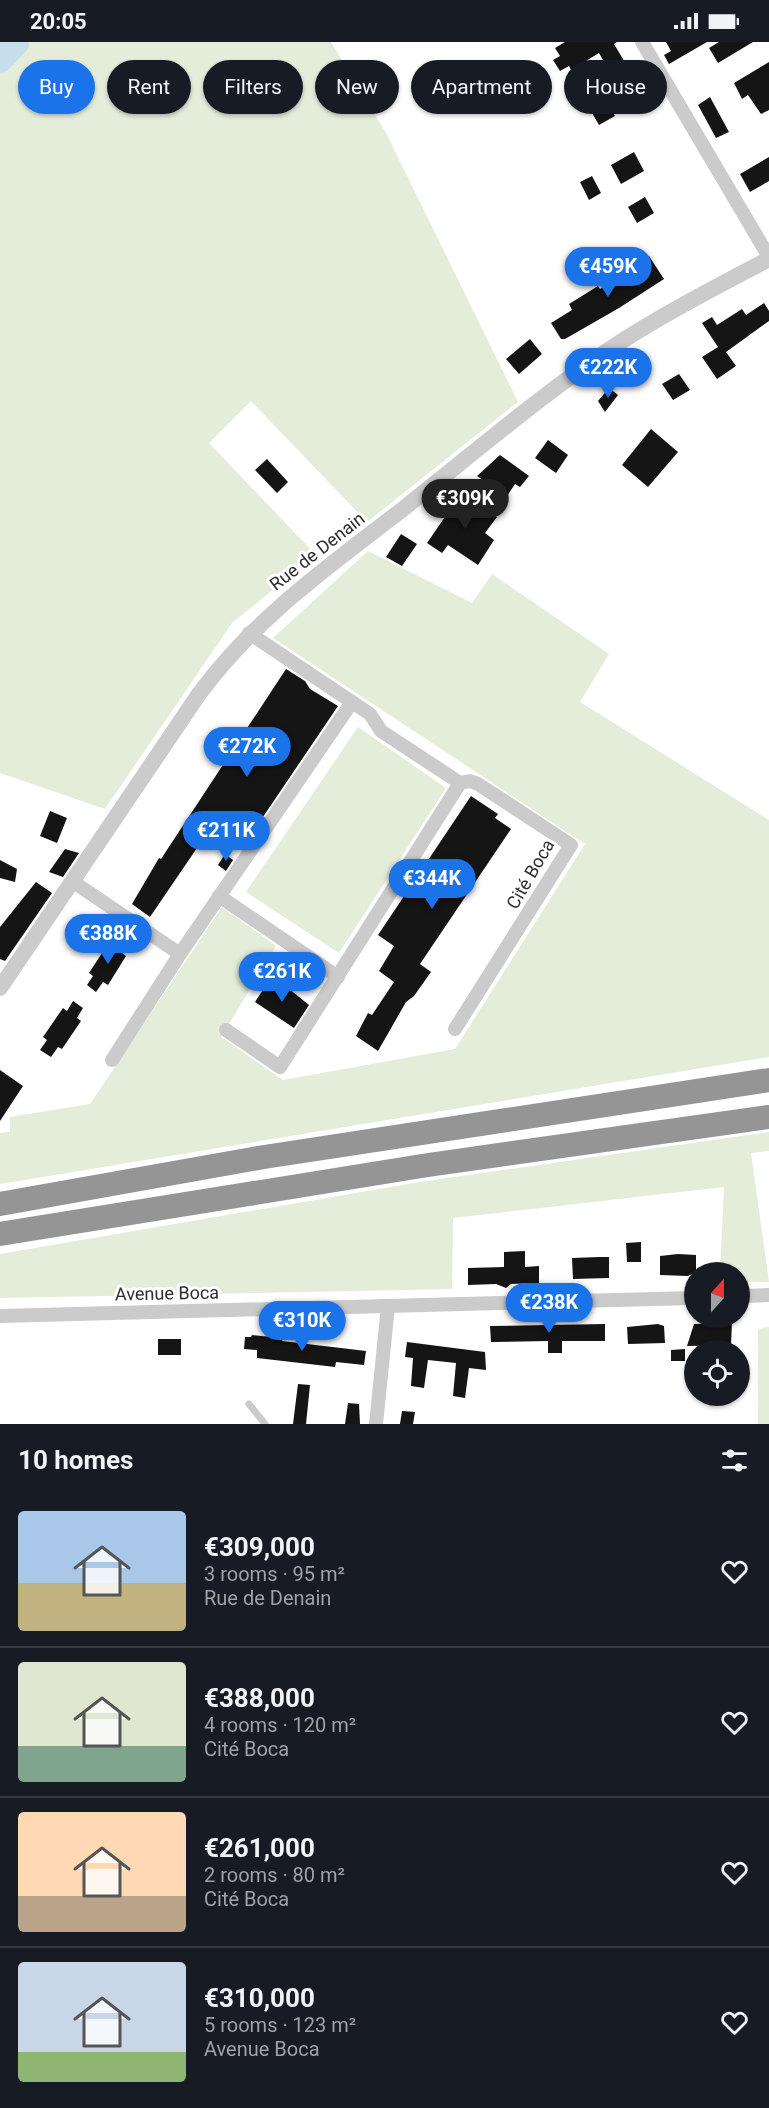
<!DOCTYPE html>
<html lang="en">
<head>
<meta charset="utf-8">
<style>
	:root { --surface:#171b24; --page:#20242c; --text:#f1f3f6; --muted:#9ea1a6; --line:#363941; --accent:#1a73e8 }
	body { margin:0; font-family:Roboto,sans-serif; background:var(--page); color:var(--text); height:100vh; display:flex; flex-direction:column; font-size:22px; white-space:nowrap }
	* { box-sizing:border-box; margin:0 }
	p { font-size:20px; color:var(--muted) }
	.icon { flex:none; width:33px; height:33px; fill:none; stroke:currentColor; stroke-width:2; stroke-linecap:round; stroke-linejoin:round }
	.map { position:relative; height:1382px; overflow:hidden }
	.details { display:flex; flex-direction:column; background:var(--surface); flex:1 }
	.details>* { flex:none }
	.guide { position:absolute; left:18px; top:18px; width:734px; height:54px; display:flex; gap:12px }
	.needle { width:39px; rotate:21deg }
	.tools { position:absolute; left:684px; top:1220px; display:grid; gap:12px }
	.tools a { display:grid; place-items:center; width:66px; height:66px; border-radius:50%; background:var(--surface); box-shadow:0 2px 4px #0004; font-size:30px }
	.price { position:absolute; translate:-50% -51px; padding:0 14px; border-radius:21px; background:var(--accent); color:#fff; font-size:20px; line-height:39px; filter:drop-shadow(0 2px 3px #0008) }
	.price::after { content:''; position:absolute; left:50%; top:36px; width:18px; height:14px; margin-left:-9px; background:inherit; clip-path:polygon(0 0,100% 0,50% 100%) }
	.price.active { background:#222; color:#fff }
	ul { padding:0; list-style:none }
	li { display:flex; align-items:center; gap:18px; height:150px; padding:0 18px }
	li+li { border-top:2px solid var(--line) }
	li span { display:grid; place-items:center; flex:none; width:168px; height:120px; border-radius:6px; color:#555 }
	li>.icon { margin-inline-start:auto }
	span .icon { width:72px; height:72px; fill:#fffc; stroke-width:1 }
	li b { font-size:26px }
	h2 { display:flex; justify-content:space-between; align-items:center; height:72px; padding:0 18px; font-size:26px }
	.tag { padding:0 21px; border-radius:27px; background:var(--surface); box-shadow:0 2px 4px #0004; font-size:21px; line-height:54px }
	.tag.active { background:var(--accent); color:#fff }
	.status { display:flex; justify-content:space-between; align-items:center; height:42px; padding:0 30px; background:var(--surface); direction:ltr }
	.status svg { height:16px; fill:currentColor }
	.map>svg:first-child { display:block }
</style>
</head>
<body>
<div class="status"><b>20:05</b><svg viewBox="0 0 49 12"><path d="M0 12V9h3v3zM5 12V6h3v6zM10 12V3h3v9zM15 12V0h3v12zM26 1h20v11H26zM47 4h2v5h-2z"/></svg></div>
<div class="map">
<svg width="769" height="1382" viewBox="0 0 769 1382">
	<rect width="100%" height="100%" fill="#fff"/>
	<g fill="#e4ecda">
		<polygon points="0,0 331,0 386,91 518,360 367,480 251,359 209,401 316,513 232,581 105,767 0,731"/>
		<polygon points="368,509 472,561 492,532 609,612 580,660 769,778 769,1015 0,1142 0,1091 10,1090 10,1075 90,1062 222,865 276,904 221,995 283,1038 455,1007 585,802 273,596"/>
		<polygon points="358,685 446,746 339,911 246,850"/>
		<polygon points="769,1090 769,1109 751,1111 769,1240 740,1240 740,1230 720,1230 724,1145 453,1176 452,1247 0,1256 0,1212 420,1140"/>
		<polygon points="769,1285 769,1382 758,1382 758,1287"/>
	</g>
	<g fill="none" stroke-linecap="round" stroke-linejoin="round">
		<polyline stroke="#c6deec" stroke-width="27" points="0,17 16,0"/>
	</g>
	<g fill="#151515">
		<polygon points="565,0 617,0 614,2 629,27 613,36 599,11 571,28 569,24 560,29 553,18 560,14 555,6"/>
		<polygon points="666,0 707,0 669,22 664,13 671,9"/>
		<polygon points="719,0 753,0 718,21 709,6"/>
		<polygon points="769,20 769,68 761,72 748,53 742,57 734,41"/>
		<polygon points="603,53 615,74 599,83 587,62"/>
		<polygon points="710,55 729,90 716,96 698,63"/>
		<polygon points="634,110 644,129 621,142 611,123"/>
		<polygon points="769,115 769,139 750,150 740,132"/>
		<polygon points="592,134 601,151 589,158 580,140"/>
		<polygon points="645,155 654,171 637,181 628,165"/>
		<polygon points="649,214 664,237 619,266 565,297 561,297 551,281 572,268 569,262 598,244 600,247 612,240 625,232 623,229"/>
		<polygon points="764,261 769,269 769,279 726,310 736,324 717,337 702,315 718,305 702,281 712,275 717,283 742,267 746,273"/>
		<polygon points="530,297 542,312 519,332 506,317"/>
		<polygon points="679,332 690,348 673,358 662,342"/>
		<polygon points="609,346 618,353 605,370 598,359"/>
		<polygon points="651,387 678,410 648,445 622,423"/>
		<polygon points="548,398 568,413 556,431 535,416"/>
		<polygon points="500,413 529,434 520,445 515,442 507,454 477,434"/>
		<polygon points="267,417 288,440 277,451 255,428"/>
		<polygon points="462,450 497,475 485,491 494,498 478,523 448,503 442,511 427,501"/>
		<polygon points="401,492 417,502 402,524 386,515"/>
		<polygon points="286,627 305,639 310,647 338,664 246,800 221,782 219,784 214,781 150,875 132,862 159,816 161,817"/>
		<polygon points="471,754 498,772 495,776 511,787 420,922 431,930 414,954 406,960 378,1009 356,994 368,971 372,973 394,940 379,929 394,904 378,893"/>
		<polygon points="50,769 67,776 57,801 40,794"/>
		<polygon points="65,807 79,811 63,835 49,830"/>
		<polygon points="225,812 233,818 226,829 218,823"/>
		<polygon points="0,818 17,827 15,840 0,836"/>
		<polygon points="36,840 52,851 5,919 0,917 0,885"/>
		<polygon points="118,895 128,902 122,911 126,914 108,943 103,940 96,950 87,943 93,934 89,931 108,902 112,905"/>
		<polygon points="270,937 287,947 288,946 309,963 294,986 255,960"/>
		<polygon points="73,959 83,966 77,976 81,979 62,1007 58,1005 51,1015 40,1008 47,998 43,995 63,966 67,969"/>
		<polygon points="0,1028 23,1044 0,1079"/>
		<polygon points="641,1200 641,1220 627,1220 626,1201"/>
		<polygon points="525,1209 525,1225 539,1224 539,1241 511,1242 506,1246 496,1242 468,1243 468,1226 504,1225 504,1210"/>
		<polygon points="678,1212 696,1213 696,1230 688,1234 660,1233 660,1214"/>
		<polygon points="599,1215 609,1215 609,1236 573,1237 572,1216"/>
		<polygon points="732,1281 731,1303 687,1304 694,1282"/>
		<polygon points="605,1282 605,1299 562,1299 562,1311 548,1311 548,1299 491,1300 490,1284"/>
		<polygon points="658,1282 664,1284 665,1301 628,1302 627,1285"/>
		<polygon points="252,1293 283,1296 282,1299 366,1309 364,1323 336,1320 335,1325 257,1316 257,1308 244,1307 245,1295 251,1295"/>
		<rect x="158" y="1297" width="23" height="16"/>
		<polygon points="407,1300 485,1310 486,1328 469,1326 465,1356 453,1354 456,1321 428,1318 424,1346 411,1344 413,1316 405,1315"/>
		<polygon points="685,1307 685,1319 671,1319 671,1308"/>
		<polygon points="298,1342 310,1343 306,1382 293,1382"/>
		<polygon points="348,1361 359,1362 360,1382 345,1382"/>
		<polygon points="402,1369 415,1370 413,1382 400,1382"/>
	</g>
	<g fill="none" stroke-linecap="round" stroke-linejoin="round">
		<polyline stroke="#cbcbcb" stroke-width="7" points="249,1362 265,1382"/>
		<g stroke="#cbcbcb" stroke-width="14">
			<polyline points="642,0 769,215"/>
			<polyline points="72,839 180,912"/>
			<polyline points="219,854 338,935"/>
			<polyline points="455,987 571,803 478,742 470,739 460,741"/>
			<polyline points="226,988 280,1025 460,741 381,689 370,672 249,591"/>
			<polyline points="112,1018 180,912 352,660"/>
			<polyline points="740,1254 769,1253"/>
			<polyline points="0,1274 694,1256"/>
			<polyline points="376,1382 388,1264"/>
		</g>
		<path stroke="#cbcbcb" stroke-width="16" d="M0,946L199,652C256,575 328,525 403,467C474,411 543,351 619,301C667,270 718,244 769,217"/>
		<g stroke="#959595" stroke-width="24">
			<polyline points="0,1162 264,1115 769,1038"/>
			<polyline points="0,1192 428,1123 769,1075"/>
		</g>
	</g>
	<g text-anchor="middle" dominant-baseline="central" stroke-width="6" stroke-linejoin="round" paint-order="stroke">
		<g font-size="18" fill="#2e2e2e" stroke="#fff">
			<text transform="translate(317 509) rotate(-38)">Rue de Denain</text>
			<text transform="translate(530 832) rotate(-60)">Cité Boca</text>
			<text transform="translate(167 1251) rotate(-1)">Avenue Boca</text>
		</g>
	</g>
</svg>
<div class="tools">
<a><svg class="needle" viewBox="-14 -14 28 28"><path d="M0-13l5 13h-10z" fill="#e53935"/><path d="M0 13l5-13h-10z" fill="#9ea1a6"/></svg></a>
<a><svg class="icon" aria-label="locate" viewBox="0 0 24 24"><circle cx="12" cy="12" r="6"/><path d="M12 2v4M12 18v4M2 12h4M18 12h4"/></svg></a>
</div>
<b class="price" style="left:608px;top:256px">€459K</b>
<b class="price" style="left:608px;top:357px">€222K</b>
<b class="price active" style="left:465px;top:488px">€309K</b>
<b class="price" style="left:247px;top:736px">€272K</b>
<b class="price" style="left:226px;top:820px">€211K</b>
<b class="price" style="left:432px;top:868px">€344K</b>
<b class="price" style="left:108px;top:923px">€388K</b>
<b class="price" style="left:282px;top:961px">€261K</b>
<b class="price" style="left:549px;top:1292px">€238K</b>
<b class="price" style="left:302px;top:1310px">€310K</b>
<div class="guide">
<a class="tag active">Buy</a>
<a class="tag">Rent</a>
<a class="tag">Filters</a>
<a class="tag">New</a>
<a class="tag">Apartment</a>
<a class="tag">House</a>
</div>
</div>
<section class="details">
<h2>10 homes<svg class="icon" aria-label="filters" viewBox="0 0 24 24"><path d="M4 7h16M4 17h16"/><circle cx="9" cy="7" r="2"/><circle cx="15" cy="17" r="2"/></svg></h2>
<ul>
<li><span style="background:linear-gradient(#a9c7e8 60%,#c2b280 0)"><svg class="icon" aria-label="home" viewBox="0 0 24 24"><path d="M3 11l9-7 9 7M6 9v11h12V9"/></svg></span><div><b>€309,000</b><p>3 rooms · 95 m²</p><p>Rue de Denain</p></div><svg class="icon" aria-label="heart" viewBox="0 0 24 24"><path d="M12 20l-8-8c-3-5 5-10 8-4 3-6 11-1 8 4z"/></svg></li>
<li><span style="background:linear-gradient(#dfe7d0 70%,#7fa58c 0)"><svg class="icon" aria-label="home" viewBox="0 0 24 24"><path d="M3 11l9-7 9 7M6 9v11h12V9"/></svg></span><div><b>€388,000</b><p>4 rooms · 120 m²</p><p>Cité Boca</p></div><svg class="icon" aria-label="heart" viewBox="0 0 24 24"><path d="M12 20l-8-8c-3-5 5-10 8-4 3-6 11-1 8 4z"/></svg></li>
<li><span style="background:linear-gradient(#ffd9b3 70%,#b9a48a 0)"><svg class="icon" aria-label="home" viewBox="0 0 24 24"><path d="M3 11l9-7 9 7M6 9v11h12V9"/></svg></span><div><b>€261,000</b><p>2 rooms · 80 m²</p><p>Cité Boca</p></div><svg class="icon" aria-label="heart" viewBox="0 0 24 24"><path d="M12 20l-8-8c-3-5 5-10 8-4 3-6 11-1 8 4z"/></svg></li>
<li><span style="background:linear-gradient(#c9d6e8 75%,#8fb573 0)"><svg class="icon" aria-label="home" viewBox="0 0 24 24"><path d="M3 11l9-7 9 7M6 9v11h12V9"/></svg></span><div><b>€310,000</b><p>5 rooms · 123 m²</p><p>Avenue Boca</p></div><svg class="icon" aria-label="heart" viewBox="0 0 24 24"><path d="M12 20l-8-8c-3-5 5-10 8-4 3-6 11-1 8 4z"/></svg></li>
</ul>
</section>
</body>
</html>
